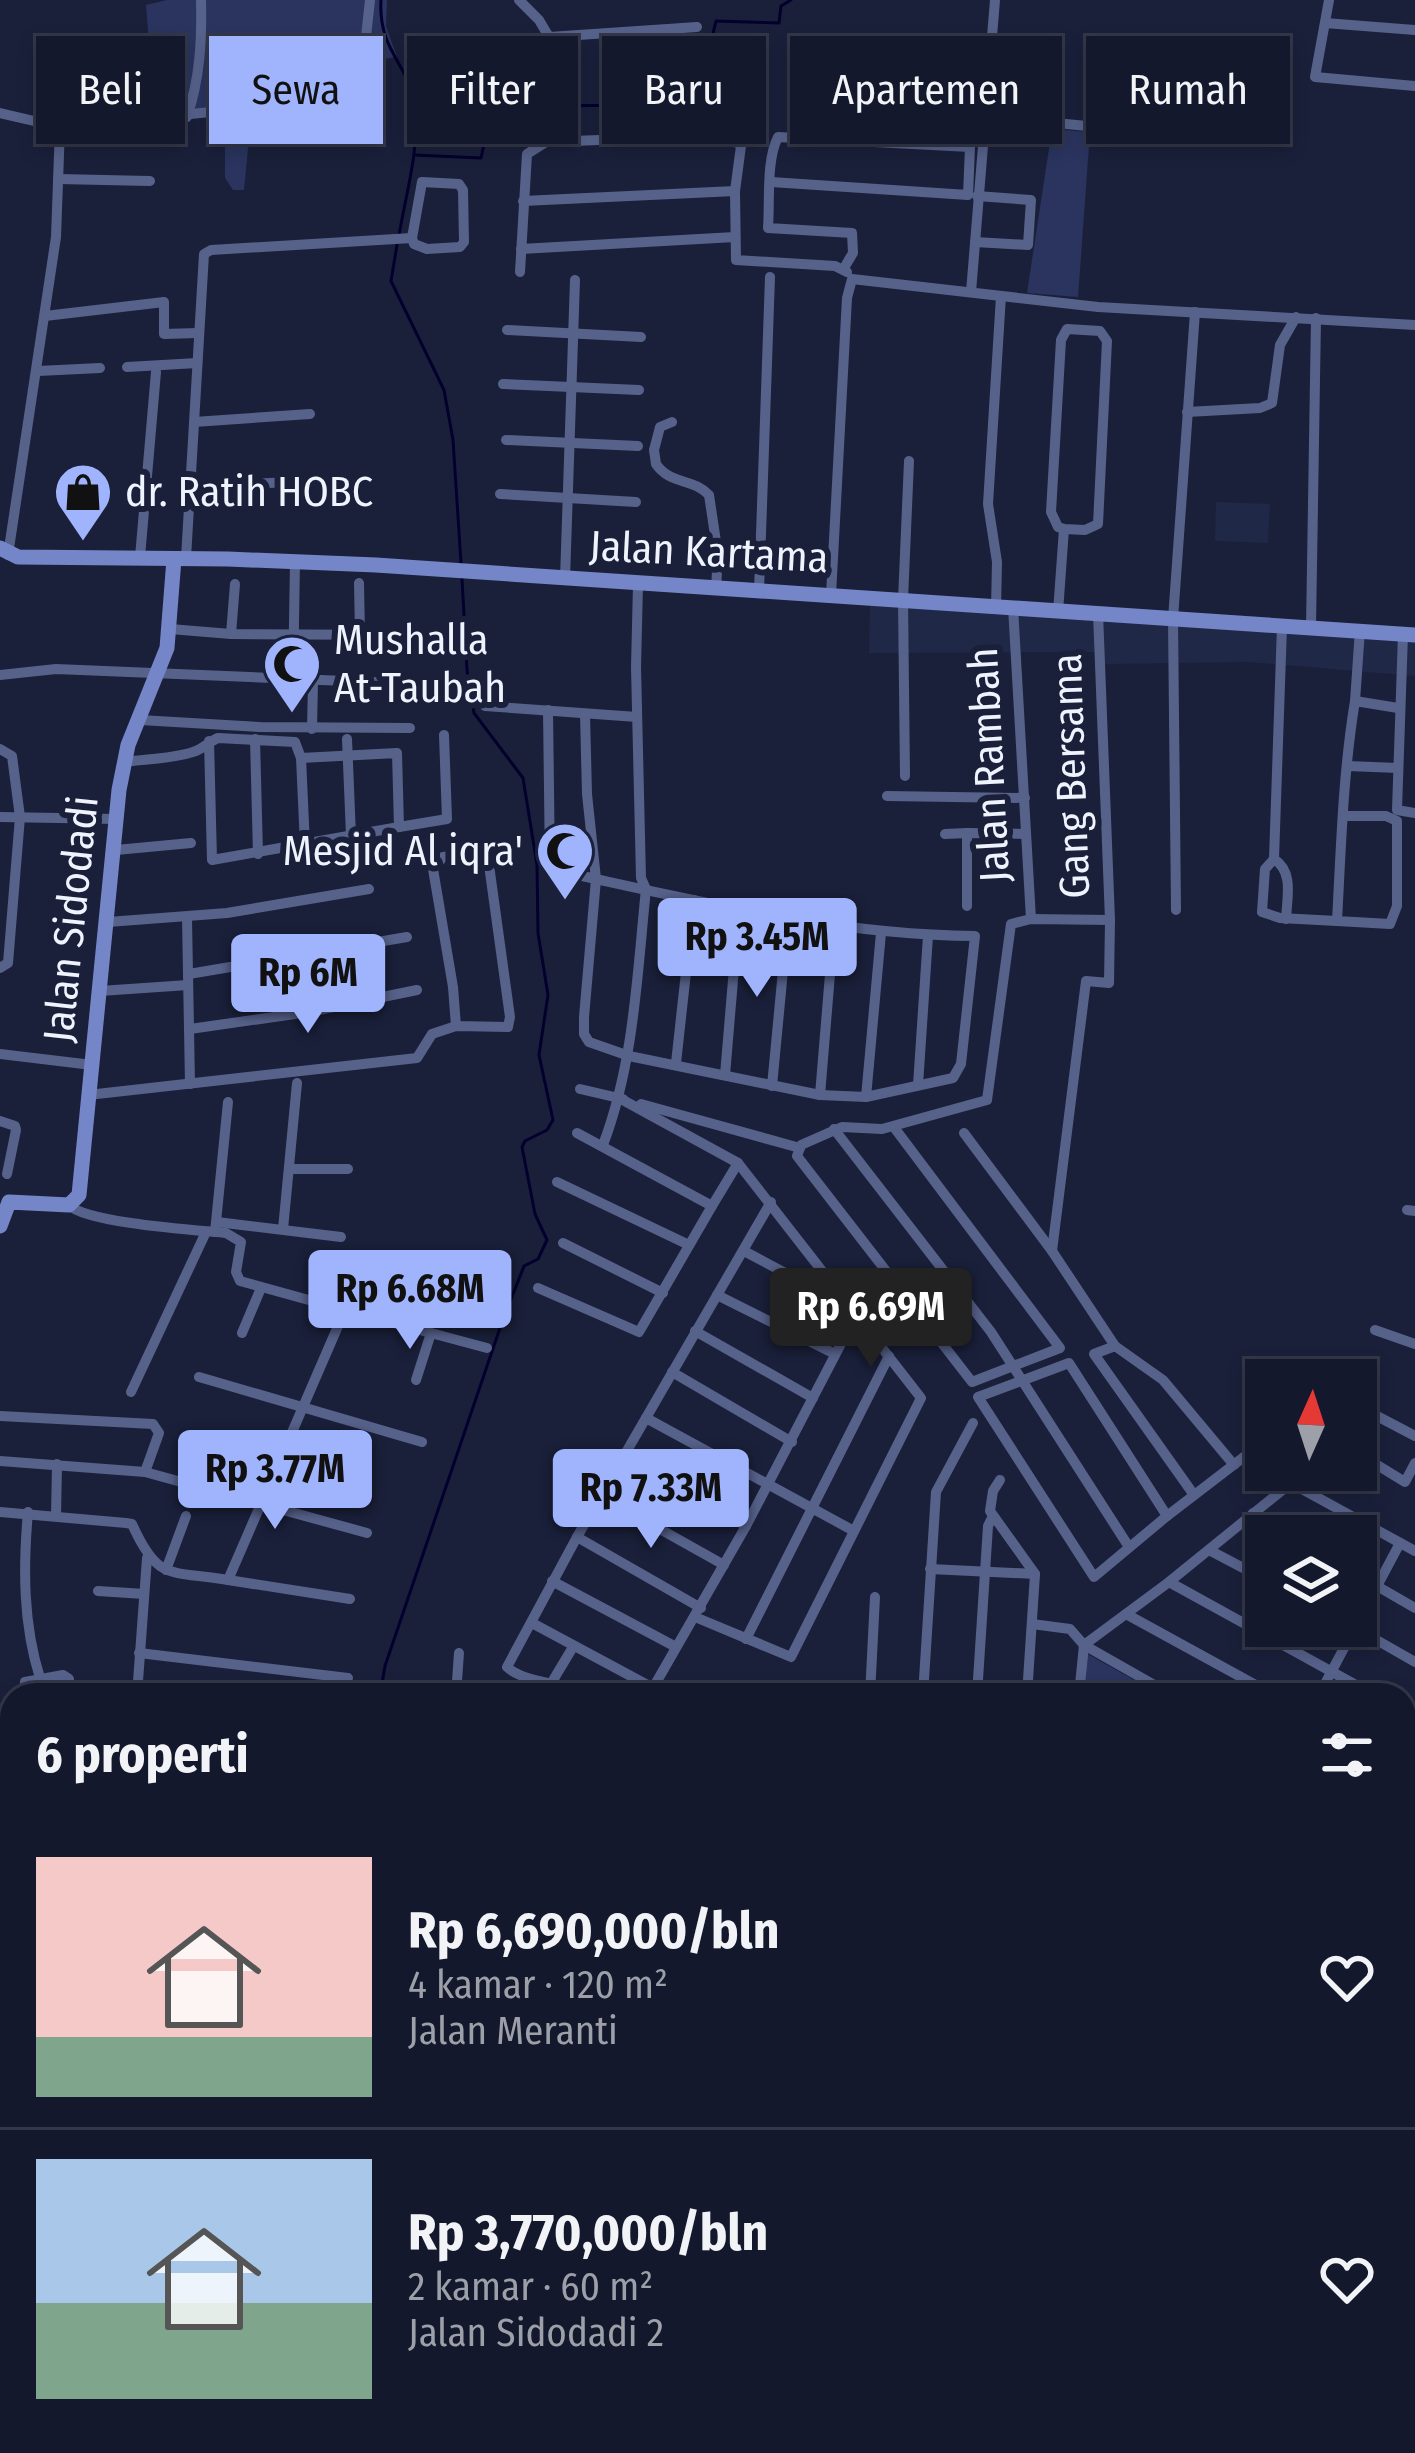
<!DOCTYPE html>
<html lang="id">
<head>
<meta charset="utf-8">
<style>
	:root { --surface:#14182c; --page:#212538; --text:#f1f3f6; --muted:#9da0a9; --line:#333748; --accent:#a0b3fd }
	body { margin:0; font-family:"Fira Sans Condensed",sans-serif; background:var(--page); color:var(--text); height:100vh; display:flex; flex-direction:column; font-size:45px; white-space:nowrap }
	* { box-sizing:border-box; margin:0 }
	p { font-size:39px; color:var(--muted) }
	.icon { flex:none; width:66px; height:66px; fill:none; stroke:currentColor; stroke-width:2; stroke-linecap:round; stroke-linejoin:round }
	.map { position:relative; flex:1; overflow:hidden }
	.drawer { position:absolute; left:0px; top:1683px; width:1416px; height:771px; display:flex; flex-direction:column; background:var(--surface); border-radius:36px 36px 0 0; box-shadow:0 6px 18px #0003,0 0 0 3px var(--line) }
	.drawer>* { flex:none }
	.top-card { position:absolute; left:36px; top:36px; width:1344px; height:108px; display:flex; gap:24px }
	.needle { width:78px; rotate:3deg }
	.controls { position:absolute; left:1245px; top:1359px; display:grid; gap:24px }
	.controls a { display:grid; place-items:center; width:132px; height:132px; border-radius:0px; background:var(--surface); box-shadow:0 6px 18px #0003,0 0 0 3px var(--line); font-size:60px }
	.price { position:absolute; translate:-50% -102px; padding:0 27px; border-radius:12px; background:var(--accent); color:#111; font-size:39px; line-height:78px; filter:drop-shadow(0 3px 6px #0008) }
	.price::after { content:''; position:absolute; left:50%; top:72px; width:36px; height:27px; margin-left:-18px; background:inherit; clip-path:polygon(0 0,100% 0,50% 100%) }
	.price.selected { background:#222; color:#fff }
	ul { padding:0; list-style:none }
	li { display:flex; align-items:center; gap:36px; height:300px; padding:0 36px }
	li+li { border-top:3px solid var(--line) }
	li span { display:grid; place-items:center; flex:none; width:336px; height:240px; border-radius:0px; color:#555 }
	li>.icon { margin-inline-start:auto }
	span .icon { width:144px; height:144px; fill:#fffc; stroke-width:1 }
	li b { font-size:51px }
	h2 { display:flex; justify-content:space-between; align-items:center; height:144px; padding:0 36px; font-size:51px }
	.tag { padding:0 42px; border-radius:0px; background:var(--surface); box-shadow:0 6px 18px #0003,0 0 0 3px var(--line); font-size:42px; line-height:108px }
	.tag.selected { background:var(--accent); color:#111 }
	.map>svg:first-child { display:block }
</style>
</head>
<body>
<div class="map">
<svg width="1415" height="2453" viewBox="0 0 1415 2453">
	<rect width="100%" height="100%" fill="#1a203a"/>
	<g fill="#202848">
		<polygon points="1216,502 1270,504 1268,543 1215,541"/>
		<polygon points="870,604 1415,640 1415,676 1249,662 1105,664 1094,652 869,653"/>
	</g>
	<g fill="#2a345e">
		<polygon points="167,0 387,0 386,26 397,57 361,62 337,88 252,108 244,190 233,190 225,178 225,112 155,120 146,5"/>
		<path d="M826,66L955,70C961,91 976,89 980,117C952,128 856,124 833,101C823,92 826,78 826,66Z"/>
		<polygon points="1052,129 1090,132 1078,297 1027,293"/>
		<polygon points="1086,1653 1161,1695 1085,1695"/>
		<polygon points="1404,2234 1415,2244 1415,2431 1399,2453 1131,2453 1139,2442 1404,2442"/>
	</g>
	<g fill="none" stroke-linecap="round" stroke-linejoin="round">
		<g stroke="#04002e" stroke-width="3">
			<path d="M381,0C378,51 409,64 415,105C420,147 406,194 399,235"/>
			<polyline points="415,155 481,158 492,107 696,104 716,21 779,23 781,6 791,0"/>
			<polyline points="397,245 391,281 444,390 453,440 461,563"/>
			<polyline points="380,1695 385,1666 502,1322 524,1266 538,1259 547,1240 535,1214 522,1147 525,1141 547,1130 553,1120 539,1055 548,995 538,933 537,865 523,778 474,713 467,670 462,579"/>
			<polyline points="135,2442 138,2453"/>
		</g>
		<g stroke="#57628b" stroke-width="10">
			<polyline points="519,0 539,20 549,37 697,27"/>
			<polyline points="1329,0 1315,77 1415,86"/>
			<polyline points="1325,23 1415,30"/>
			<polyline points="0,113 60,127"/>
			<polyline points="986,116 1127,130"/>
			<path d="M187,117C200,78 202,41 201,0"/>
			<polyline points="58,179 150,181"/>
			<path d="M771,182L968,195L970,147L778,137C766,160 770,201 768,228L852,233L853,253L844,268"/>
			<polyline points="523,201 735,191"/>
			<polyline points="975,242 1028,245 1031,200 977,196"/>
			<polyline points="521,249 735,237"/>
			<polyline points="520,272 527,154 546,142 705,136 731,137 741,146 735,191 736,260 835,266 847,272"/>
			<polyline points="971,292 995,0"/>
			<polyline points="45,316 164,302 164,334 198,333"/>
			<polyline points="507,330 641,337"/>
			<polyline points="127,367 197,363"/>
			<polyline points="38,371 100,368"/>
			<polyline points="503,384 639,390"/>
			<polyline points="1187,412 1260,408 1272,403 1280,345 1296,317"/>
			<polyline points="194,422 310,414"/>
			<path d="M672,422L660,427L654,450L656,464C670,485 694,478 709,495L718,555L716,588"/>
			<polyline points="506,440 638,446"/>
			<polyline points="189,487 332,480"/>
			<polyline points="500,494 636,502"/>
			<polyline points="8,555 56,237 60,127 271,106 337,88 364,55 370,0"/>
			<polyline points="140,557 156,372"/>
			<polyline points="186,558 204,254 211,250 412,238 422,182 459,184 463,190 464,242 460,247 427,249 414,244 412,238"/>
			<polyline points="565,579 575,280"/>
			<polyline points="359,583 360,635"/>
			<polyline points="759,591 770,277"/>
			<polyline points="831,595 847,298 852,279 1098,307 1415,325"/>
			<polyline points="1013,607 1031,919"/>
			<polyline points="996,608 997,562 988,504 1001,296"/>
			<polyline points="1058,612 1064,529 1058,527 1051,512 1061,340 1067,329 1100,331 1107,341 1098,524 1085,530 1064,529"/>
			<polyline points="1282,626 1274,859 1265,869 1262,912 1280,918 1337,921"/>
			<polyline points="1311,627 1316,318"/>
			<polyline points="170,629 231,634 408,635"/>
			<polyline points="231,634 235,584"/>
			<polyline points="1403,634 1397,810 1415,813"/>
			<polyline points="0,675 56,669 419,684"/>
			<polyline points="293,681 295,562"/>
			<polyline points="1355,701 1360,630"/>
			<polyline points="485,706 637,717"/>
			<path d="M548,710L550,869C690,899 831,935 975,936L961,1064L953,1078L866,1097L820,1095L629,1056L589,1042L584,1034V1017L596,879L587,794L585,714"/>
			<polyline points="140,720 260,727 410,728"/>
			<polyline points="312,729 313,682"/>
			<polyline points="255,739 258,854"/>
			<polyline points="347,739 351,836"/>
			<polyline points="0,749 12,756 20,817 8,963 0,968"/>
			<polyline points="301,758 305,845"/>
			<path d="M124,762C146,759 171,759 193,752C203,749 208,742 218,738L295,742L301,758L397,753L399,827L212,860L209,741"/>
			<polyline points="1348,766 1398,768"/>
			<polyline points="905,776 903,600 909,461"/>
			<polyline points="887,796 1025,798"/>
			<path d="M1344,816H1386L1397,821V906L1390,924L1337,921C1341,848 1343,773 1355,701L1398,708"/>
			<polyline points="0,817 117,819"/>
			<polyline points="399,827 447,819 444,735"/>
			<polyline points="945,834 967,833"/>
			<polyline points="116,850 191,843"/>
			<path d="M1274,859C1294,872 1287,897 1286,919"/>
			<polyline points="967,906 967,833 1026,834"/>
			<polyline points="1176,910 1173,619 1195,312"/>
			<polyline points="187,918 190,1084"/>
			<polyline points="108,922 227,913 369,889"/>
			<polyline points="189,974 407,937"/>
			<polyline points="100,991 188,985"/>
			<polyline points="190,1029 309,1012 417,990"/>
			<polyline points="0,1054 92,1065"/>
			<polyline points="676,1063 694,900"/>
			<polyline points="725,1075 739,909"/>
			<polyline points="918,1085 928,936"/>
			<polyline points="772,1086 788,918"/>
			<polyline points="580,1089 623,1099"/>
			<polyline points="88,1095 417,1058 432,1034 456,1026 508,1027 510,1017 489,865 481,852 443,857 433,869 453,987 456,1026"/>
			<polyline points="820,1095 834,926"/>
			<polyline points="866,1097 881,933"/>
			<polyline points="621,1099 738,1163 921,1398 791,1657 695,1617"/>
			<polyline points="641,1104 800,1148"/>
			<polyline points="0,1121 15,1126 16,1130 7,1174"/>
			<polyline points="893,1126 1060,1348 972,1382 797,1156 801,1145 842,1127 882,1129 987,1100 1011,924 1031,919 1110,920 1098,613"/>
			<polyline points="834,1129 991,1332 1129,1547"/>
			<polyline points="577,1133 712,1206 738,1163"/>
			<polyline points="964,1133 1052,1251 1115,1346 1163,1380 1234,1465"/>
			<path d="M603,1145C634,1063 637,976 646,889L641,878L636,667L638,584"/>
			<polyline points="289,1169 348,1169"/>
			<polyline points="557,1182 689,1245"/>
			<polyline points="1407,1210 1415,1211"/>
			<polyline points="217,1222 341,1237"/>
			<polyline points="283,1229 297,1083"/>
			<polyline points="215,1232 228,1102"/>
			<polyline points="563,1243 663,1293"/>
			<polyline points="744,1251 847,1306"/>
			<polyline points="1052,1251 1086,981 1109,983 1110,920"/>
			<polyline points="538,1288 639,1332 712,1206"/>
			<polyline points="717,1295 835,1354"/>
			<polyline points="345,1310 487,1348"/>
			<polyline points="1375,1330 1415,1344"/>
			<polyline points="695,1331 813,1398"/>
			<polyline points="242,1333 261,1288"/>
			<polyline points="1115,1346 1094,1354 1194,1495"/>
			<polygon points="1069,1363 1167,1516 1094,1577 978,1397"/>
			<polyline points="672,1372 792,1442"/>
			<polyline points="199,1377 422,1442"/>
			<polyline points="1306,1377 1311,1380"/>
			<polyline points="416,1380 431,1333"/>
			<polyline points="131,1392 206,1232"/>
			<polyline points="1356,1405 1415,1436"/>
			<polyline points="0,1416 153,1424 159,1433 145,1472"/>
			<polyline points="646,1418 854,1531"/>
			<polyline points="1356,1452 1405,1482 1415,1463"/>
			<polyline points="625,1454 746,1526"/>
			<polyline points="0,1461 145,1472 367,1533"/>
			<polyline points="1000,1480 993,1491 990,1511 1035,1574 1027,1695"/>
			<polyline points="601,1496 724,1565"/>
			<path d="M0,1512L126,1523L132,1524C158,1582 169,1570 228,1580L345,1310L240,1281L236,1272L241,1242L226,1233C196,1230 86,1223 69,1205"/>
			<path d="M28,1512C23,1568 23,1624 40,1678"/>
			<polyline points="1253,1513 1291,1536"/>
			<polyline points="56,1516 57,1464"/>
			<polyline points="1167,1516 1266,1440"/>
			<polyline points="577,1537 701,1608"/>
			<polyline points="1209,1550 1266,1580"/>
			<polyline points="930,1569 1035,1574"/>
			<polyline points="166,1570 186,1516"/>
			<polyline points="1356,1574 1415,1608"/>
			<polyline points="228,1580 350,1599"/>
			<polyline points="552,1581 676,1647"/>
			<polyline points="1169,1582 1374,1695"/>
			<polyline points="98,1591 144,1594"/>
			<polyline points="1126,1614 1274,1695"/>
			<polyline points="532,1623 653,1688"/>
			<polyline points="1032,1624 1070,1629 1084,1645 1172,1695"/>
			<polyline points="1352,1626 1415,1662"/>
			<polyline points="746,1639 889,1356"/>
			<polyline points="1084,1645 1169,1582 1286,1487 1302,1489 1415,1551"/>
			<polyline points="139,1653 348,1678"/>
			<polyline points="552,1682 573,1647"/>
			<path d="M653,1688L641,1692C608,1689 529,1688 507,1667L577,1537L771,1202"/>
			<polyline points="653,1688 746,1526 856,1315"/>
			<polyline points="24,1695 25,1682 63,1675 69,1679 68,1695"/>
			<polyline points="137,1695 147,1558"/>
			<polyline points="456,1695 459,1653"/>
			<polyline points="870,1695 875,1597"/>
			<polyline points="923,1695 936,1492 973,1423"/>
			<polyline points="977,1695 988,1526 993,1516"/>
			<polyline points="1079,1695 1084,1645"/>
			<polyline points="1319,1695 1400,1543"/>
			<polyline points="1404,1711 1415,1717"/>
			<polyline points="1404,1770 1415,1776"/>
			<polyline points="12,1775 6,1777 1,1814 12,1820"/>
			<polyline points="1404,1859 1415,1837"/>
			<polyline points="0,1888 5,1878 12,1878"/>
			<polyline points="1404,1904 1415,1909"/>
			<polyline points="0,1930 12,1936"/>
			<polyline points="1404,1959 1415,1963"/>
			<polyline points="1404,2012 1415,2016"/>
			<polyline points="1404,2061 1415,2064"/>
			<polyline points="0,2062 12,2065"/>
			<polyline points="0,2095 12,2090"/>
			<polyline points="1404,2112 1415,2116"/>
			<polyline points="0,2157 12,2153"/>
			<polyline points="0,2171 12,2166"/>
			<polyline points="0,2207 9,2228"/>
			<polyline points="0,2246 12,2249"/>
			<polyline points="0,2305 12,2307"/>
			<polyline points="902,2442 917,2453"/>
			<polyline points="995,2442 1009,2453"/>
			<polyline points="309,2453 312,2442"/>
			<polyline points="444,2453 447,2442"/>
			<polyline points="489,2453 492,2442"/>
			<polyline points="574,2453 576,2442"/>
			<polyline points="702,2453 710,2442"/>
			<polyline points="771,2453 780,2442"/>
			<polyline points="841,2453 850,2442"/>
			<polyline points="966,2453 975,2442"/>
			<polyline points="1088,2453 1097,2442"/>
		</g>
		<g stroke="#7586c8" stroke-width="15">
			<polyline points="0,548 18,557 228,559 376,565 1415,635"/>
			<polyline points="0,1226 9,1202 69,1205 79,1195 119,790 128,745 167,648 174,559"/>
		</g>
	</g>
	<defs>
		<g id="shop-pin" transform="scale(3)"><path d="M0 17L-7.5 6A9.5 9.5 0 1 1 7.5 6Z" fill="#a0b3fd" stroke="#1a203a"/><path d="M-5-2.5h2.3a2.7 3.5 0 0 1 5.4 0H5L5.5 6h-11ZM-1.5-2.5h3a1.5 2.3 0 0 0-3 0Z" fill="#111"/></g>
		<g id="mosque-pin" transform="scale(3)"><path d="M0 17L-7.5 6A9.5 9.5 0 1 1 7.5 6Z" fill="#a0b3fd" stroke="#1a203a"/><path d="M3.5-4.9A6 6 0 1 0 3.5 4.9A5 5 0 1 1 3.5-4.9Z" fill="#111"/></g>
	</defs>
	<g fill-rule="evenodd">
		<use href="#shop-pin" x="83" y="492"/>
		<use href="#mosque-pin" x="292" y="664"/>
		<use href="#mosque-pin" x="565" y="851"/>
	</g>
	<g text-anchor="middle" dominant-baseline="central" stroke-width="12" stroke-linejoin="round" paint-order="stroke">
		<g font-size="42" fill="#eff3fe" stroke="#1a203a" text-anchor="start">
			<text x="125" y="492">dr. Ratih HOBC</text>
			<text x="334" y="640">Mushalla<tspan x="334" dy="48">At-Taubah</tspan></text>
			<text x="523" y="851" text-anchor="end">Mesjid Al iqra'</text>
		</g>
		<g font-size="42" fill="#eff3fe" stroke="#1a203a">
			<text transform="translate(709 552) rotate(3)">Jalan Kartama</text>
			<text transform="translate(989 765) rotate(-93)">Jalan Rambah</text>
			<text transform="translate(1071 776) rotate(-92)">Gang Bersama</text>
			<text transform="translate(71 919) rotate(-84)">Jalan Sidodadi</text>
		</g>
	</g>
</svg>
<div class="controls">
<a><svg class="needle" viewBox="-14 -14 28 28"><path d="M0-13l5 13h-10z" fill="#e53935"/><path d="M0 13l5-13h-10z" fill="#9da0a9"/></svg></a>
<a><svg class="icon" aria-label="layers" viewBox="0 0 24 24"><path d="M12 4l9 5-9 5-9-5zM3 14l9 5 9-5"/></svg></a>
</div>
<b class="price" style="left:757px;top:1000px">Rp 3.45M</b>
<b class="price" style="left:308px;top:1036px">Rp 6M</b>
<b class="price" style="left:410px;top:1352px">Rp 6.68M</b>
<b class="price selected" style="left:871px;top:1370px">Rp 6.69M</b>
<b class="price" style="left:275px;top:1532px">Rp 3.77M</b>
<b class="price" style="left:651px;top:1551px">Rp 7.33M</b>
<div class="top-card">
<a class="tag">Beli</a>
<a class="tag selected">Sewa</a>
<a class="tag">Filter</a>
<a class="tag">Baru</a>
<a class="tag">Apartemen</a>
<a class="tag">Rumah</a>
</div>
<section class="drawer">
<h2>6 properti<svg class="icon" aria-label="filters" viewBox="0 0 24 24"><path d="M4 7h16M4 17h16"/><circle cx="9" cy="7" r="2"/><circle cx="15" cy="17" r="2"/></svg></h2>
<ul>
<li><span style="background:linear-gradient(#f6c9c9 75%,#7fa58c 0)"><svg class="icon" aria-label="home" viewBox="0 0 24 24"><path d="M3 11l9-7 9 7M6 9v11h12V9"/></svg></span><div><b>Rp 6,690,000/bln</b><p>4 kamar · 120 m²</p><p>Jalan Meranti</p></div><svg class="icon" aria-label="heart" viewBox="0 0 24 24"><path d="M12 20l-8-8c-3-5 5-10 8-4 3-6 11-1 8 4z"/></svg></li>
<li><span style="background:linear-gradient(#a9c7e8 60%,#7fa58c 0)"><svg class="icon" aria-label="home" viewBox="0 0 24 24"><path d="M3 11l9-7 9 7M6 9v11h12V9"/></svg></span><div><b>Rp 3,770,000/bln</b><p>2 kamar · 60 m²</p><p>Jalan Sidodadi 2</p></div><svg class="icon" aria-label="heart" viewBox="0 0 24 24"><path d="M12 20l-8-8c-3-5 5-10 8-4 3-6 11-1 8 4z"/></svg></li>
</ul>
</section>
</div>
</body>
</html>
